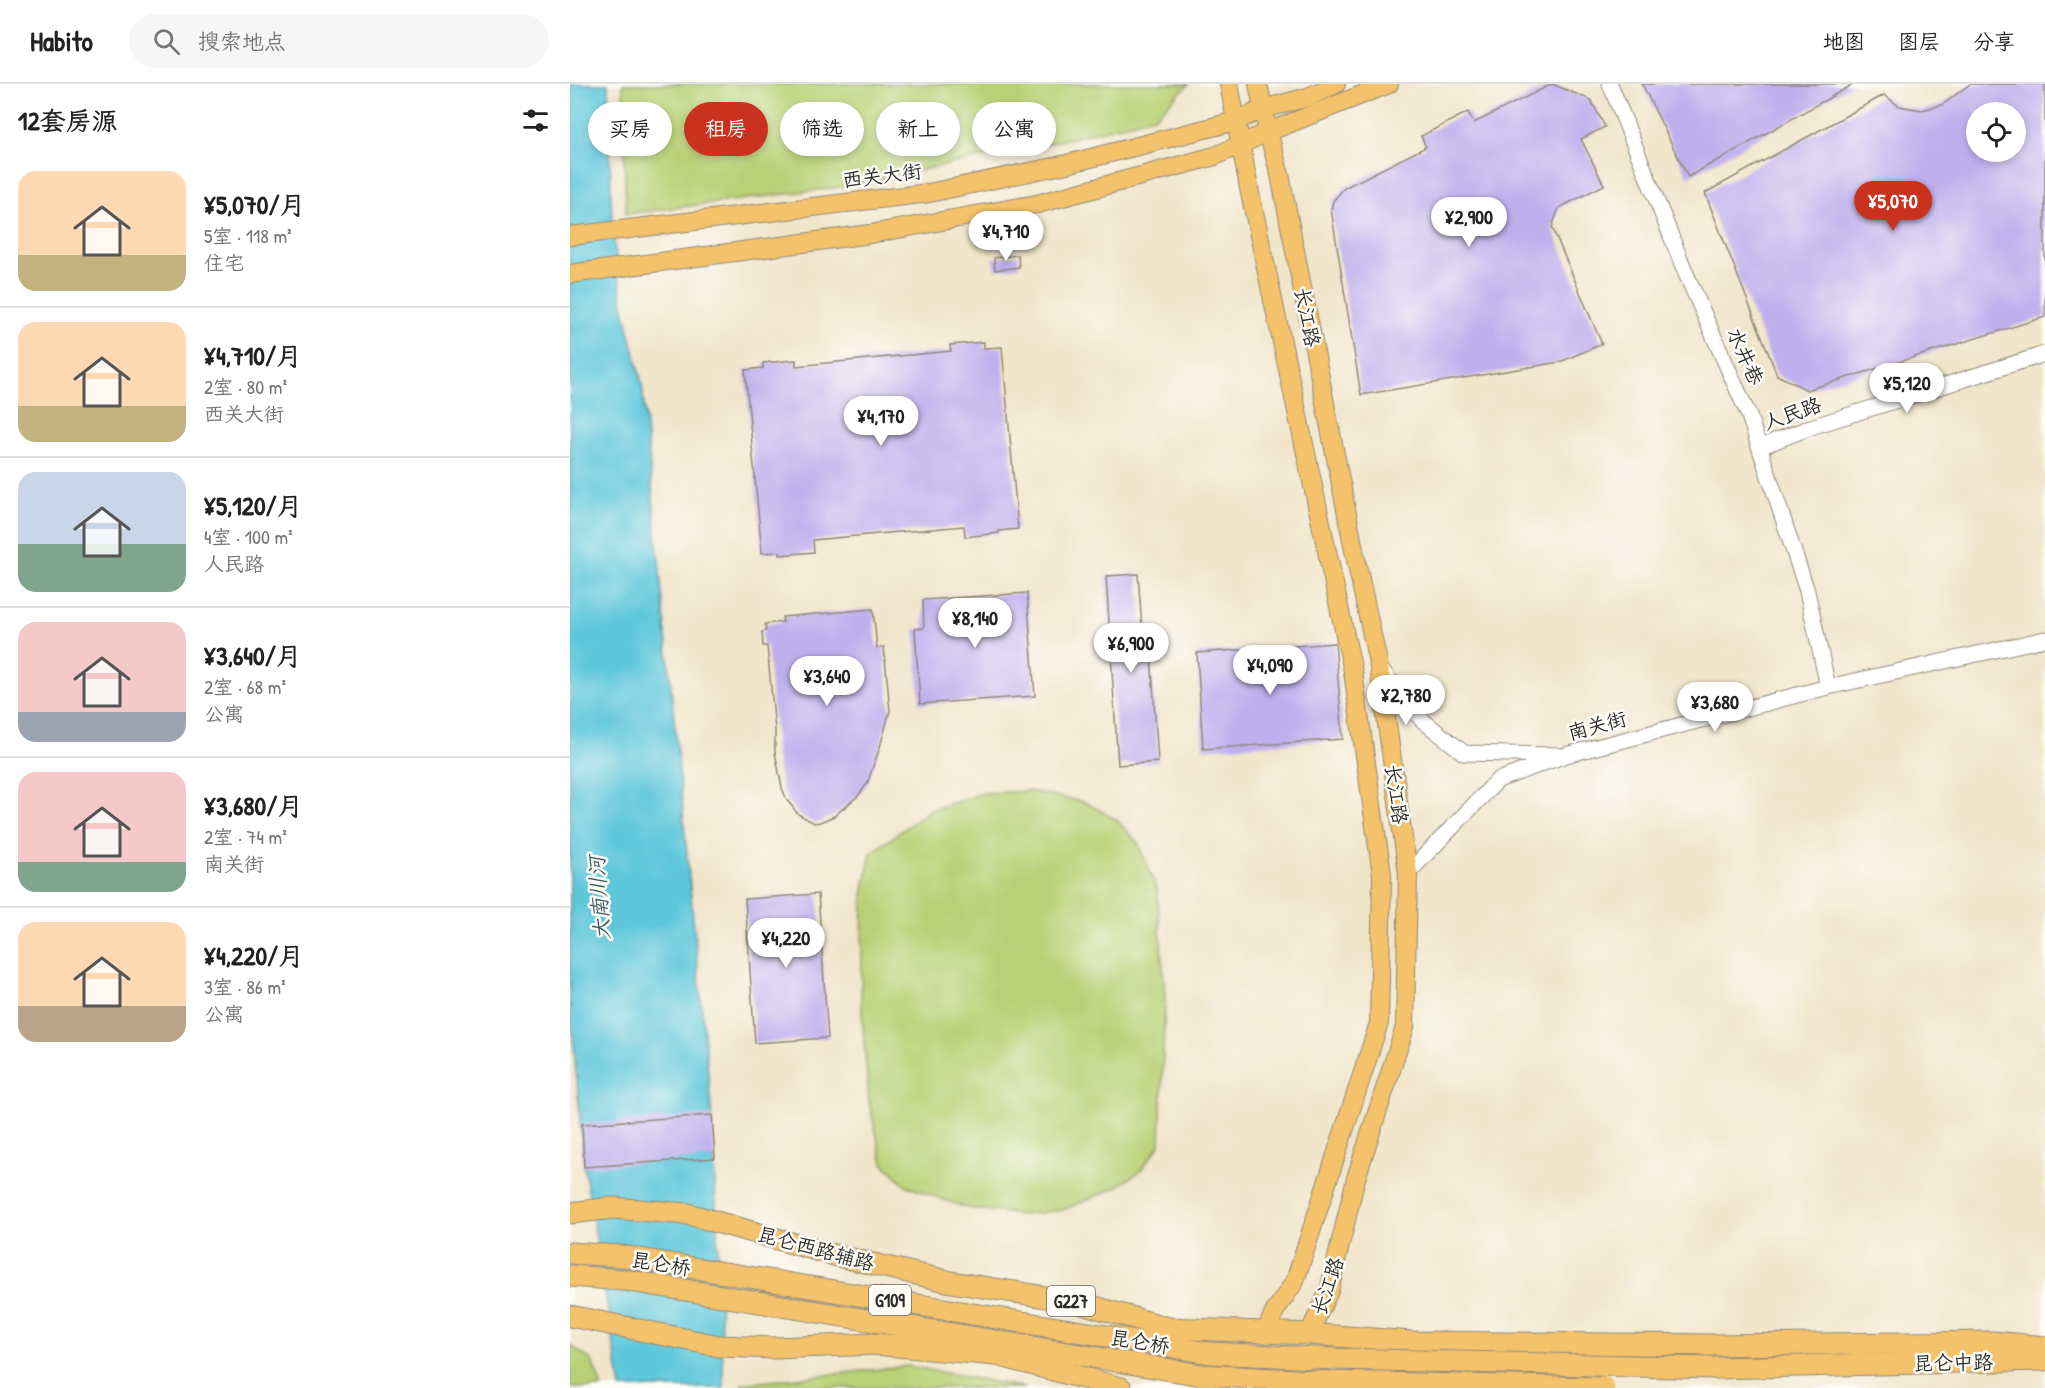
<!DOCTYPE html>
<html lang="zh">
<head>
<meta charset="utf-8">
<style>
	:root { --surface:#fff; --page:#f6f6f6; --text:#222; --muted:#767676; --line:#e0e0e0; --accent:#c8321e }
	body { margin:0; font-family:"Patrick Hand","LXGW WenKai TC",sans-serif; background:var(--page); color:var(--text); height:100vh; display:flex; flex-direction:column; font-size:22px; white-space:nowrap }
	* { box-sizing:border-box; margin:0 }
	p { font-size:20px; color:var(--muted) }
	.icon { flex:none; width:33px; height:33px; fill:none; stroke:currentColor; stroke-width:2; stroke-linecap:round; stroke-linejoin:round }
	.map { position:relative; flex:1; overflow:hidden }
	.side { display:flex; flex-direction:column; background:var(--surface); width:570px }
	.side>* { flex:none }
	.banner { position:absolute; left:18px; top:18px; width:570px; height:54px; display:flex; gap:12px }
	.controls { position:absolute; left:1396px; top:18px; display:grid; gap:12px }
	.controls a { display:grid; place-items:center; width:60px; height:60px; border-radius:50%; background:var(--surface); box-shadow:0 3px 9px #0003; font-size:30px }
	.price { position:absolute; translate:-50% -51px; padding:0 14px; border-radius:21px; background:#fff; color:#222; font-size:20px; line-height:39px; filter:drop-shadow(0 2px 3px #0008) }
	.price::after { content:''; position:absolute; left:50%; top:36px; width:18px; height:14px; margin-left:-9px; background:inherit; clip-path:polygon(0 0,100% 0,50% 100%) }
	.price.selected { background:var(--accent); color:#fff }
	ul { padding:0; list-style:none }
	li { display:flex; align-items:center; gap:18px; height:150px; padding:0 18px }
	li+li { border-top:2px solid var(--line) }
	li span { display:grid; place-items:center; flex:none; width:168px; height:120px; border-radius:18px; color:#555 }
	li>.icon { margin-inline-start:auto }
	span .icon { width:72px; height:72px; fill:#fffc; stroke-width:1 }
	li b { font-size:26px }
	h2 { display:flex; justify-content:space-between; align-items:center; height:72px; padding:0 18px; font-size:26px }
	.pill { padding:0 21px; border-radius:27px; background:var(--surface); box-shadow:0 3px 9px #0003; font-size:21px; line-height:54px }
	.pill.selected { background:var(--accent); color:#fff }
	header { display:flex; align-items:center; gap:36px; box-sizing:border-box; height:84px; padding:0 30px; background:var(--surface); border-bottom:2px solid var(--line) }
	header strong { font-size:28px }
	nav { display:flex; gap:33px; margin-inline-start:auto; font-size:21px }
	.search { width:420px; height:54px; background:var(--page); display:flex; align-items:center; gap:15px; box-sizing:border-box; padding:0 21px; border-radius:33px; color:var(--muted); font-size:22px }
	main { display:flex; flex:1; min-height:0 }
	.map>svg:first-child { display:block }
</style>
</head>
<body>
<header>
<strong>Habito</strong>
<div class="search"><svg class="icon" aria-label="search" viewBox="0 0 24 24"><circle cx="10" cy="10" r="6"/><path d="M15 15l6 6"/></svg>搜索地点</div>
<nav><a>地图</a><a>图层</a><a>分享</a></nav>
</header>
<main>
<section class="side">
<h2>12套房源<svg class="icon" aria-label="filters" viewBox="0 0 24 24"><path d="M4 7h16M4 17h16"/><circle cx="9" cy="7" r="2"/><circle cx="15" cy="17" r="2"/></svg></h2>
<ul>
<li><span style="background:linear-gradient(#ffd9b3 70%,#c2b280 0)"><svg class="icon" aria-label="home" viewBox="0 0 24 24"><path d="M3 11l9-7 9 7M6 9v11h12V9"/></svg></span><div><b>¥5,070/月</b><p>5室 · 118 m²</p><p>住宅</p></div></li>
<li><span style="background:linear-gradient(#ffd9b3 70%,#c2b280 0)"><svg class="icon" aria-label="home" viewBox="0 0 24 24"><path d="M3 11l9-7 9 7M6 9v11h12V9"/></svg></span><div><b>¥4,710/月</b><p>2室 · 80 m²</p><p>西关大街</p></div></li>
<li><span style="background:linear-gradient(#c9d6e8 60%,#7fa58c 0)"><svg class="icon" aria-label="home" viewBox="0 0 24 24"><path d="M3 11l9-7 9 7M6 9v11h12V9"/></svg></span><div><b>¥5,120/月</b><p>4室 · 100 m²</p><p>人民路</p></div></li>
<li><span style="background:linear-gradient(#f6c9c9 75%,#9aa5b1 0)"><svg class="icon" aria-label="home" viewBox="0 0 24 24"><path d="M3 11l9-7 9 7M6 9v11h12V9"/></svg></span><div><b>¥3,640/月</b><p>2室 · 68 m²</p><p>公寓</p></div></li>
<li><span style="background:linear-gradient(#f6c9c9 75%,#7fa58c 0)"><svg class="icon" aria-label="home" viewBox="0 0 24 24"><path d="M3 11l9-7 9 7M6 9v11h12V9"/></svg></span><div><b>¥3,680/月</b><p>2室 · 74 m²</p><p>南关街</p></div></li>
<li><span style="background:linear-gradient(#ffd9b3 70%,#b9a48a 0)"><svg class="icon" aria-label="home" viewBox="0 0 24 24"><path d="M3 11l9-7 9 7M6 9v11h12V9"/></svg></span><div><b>¥4,220/月</b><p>3室 · 86 m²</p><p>公寓</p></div></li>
</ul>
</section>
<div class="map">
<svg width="1475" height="1304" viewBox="0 0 1475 1304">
	<rect width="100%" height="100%" fill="#fdfcf7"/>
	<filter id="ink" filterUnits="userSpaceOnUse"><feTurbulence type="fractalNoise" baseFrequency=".0167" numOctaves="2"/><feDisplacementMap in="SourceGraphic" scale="12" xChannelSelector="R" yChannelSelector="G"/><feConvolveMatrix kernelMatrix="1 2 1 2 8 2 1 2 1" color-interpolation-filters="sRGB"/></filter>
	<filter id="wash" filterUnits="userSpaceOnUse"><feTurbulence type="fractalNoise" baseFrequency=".008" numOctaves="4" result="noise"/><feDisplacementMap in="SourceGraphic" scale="24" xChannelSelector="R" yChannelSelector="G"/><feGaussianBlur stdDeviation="1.35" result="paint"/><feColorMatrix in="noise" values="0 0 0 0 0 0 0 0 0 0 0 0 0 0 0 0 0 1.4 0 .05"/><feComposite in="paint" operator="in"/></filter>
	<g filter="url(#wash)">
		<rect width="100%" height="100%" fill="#f1e5ca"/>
		<g fill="#b9d176" stroke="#727e50" stroke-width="1.5">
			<polygon points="53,0 619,0 584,33 485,58 271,103 56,130"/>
			<polygon points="459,707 514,718 546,735 568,759 587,806 595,911 590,1061 569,1088 545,1104 493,1126 452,1131 397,1124 337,1102 313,1079 299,1018 291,916 293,811 301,769 360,726 413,709"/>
			<polygon points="0,1261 22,1277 32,1304 0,1304"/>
			<polygon points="338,1282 456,1304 172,1304 172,1300"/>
		</g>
		<polygon fill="#5fc7dc" stroke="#457984" stroke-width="1.5" points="0,0 38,0 42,142 52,216 72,300 142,1031 154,1304 51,1304 14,1083 0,918"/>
		<g id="blocks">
			<g fill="#beafed" fill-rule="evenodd">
				<polygon points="982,0 1021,16 1035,43 1011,55 1034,101 989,124 982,143 1032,260 990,278 791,311 761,125 763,117 774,104 856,63 851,52 898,28 904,39"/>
				<polygon points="1072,0 1284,0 1118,93"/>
				<path d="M1400,0H1475V233L1237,306L1207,291L1135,109L1314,11L1329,22L1352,26L1372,21ZM1407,28H1446V68H1407Z"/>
				<polygon points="448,171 449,183 425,186 424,174"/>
				<polygon points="414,258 414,264 432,263 448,445 429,447 429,449 395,453 394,442 243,456 244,468 210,471 210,468 192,469 175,286 193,284 193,279 226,276 226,282 381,267 380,261"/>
				<polygon points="568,490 574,570 581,569 588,678 548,681 536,492"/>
				<polygon points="457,509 465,612 350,620 345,545 354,544 353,516"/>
				<polygon points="303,525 307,564 314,563 320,627 310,663 297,700 288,712 264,732 250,738 244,739 228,730 217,716 212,704 205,668 205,646 197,562 193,562 192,548 196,547 195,540 213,538 212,533"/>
				<polygon points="765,559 773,655 633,665 627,569"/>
				<polygon points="248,810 258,954 185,959 175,815"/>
				<polygon points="142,1031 145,1074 14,1083 12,1040"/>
			</g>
		</g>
	</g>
	<g filter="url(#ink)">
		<use href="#blocks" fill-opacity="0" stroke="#8e887a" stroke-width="1.5"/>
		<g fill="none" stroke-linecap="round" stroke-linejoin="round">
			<g stroke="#8e887a" stroke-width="17">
				<g id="minor">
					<polyline points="1040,0 1117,192 1179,332 1237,507 1258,603"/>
					<polyline points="1190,363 1241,343 1475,270"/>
					<polyline points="809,583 852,636 894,669 987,671"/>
					<polyline points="838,789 928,696 996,671 1258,603 1475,555"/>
				</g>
			</g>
			<g stroke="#8e887a" stroke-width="20">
				<g id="major">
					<polyline points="659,0 680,109 783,588 812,791 809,939 725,1197 705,1227 695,1249"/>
					<polyline points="688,0 698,48 710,91 787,481 809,583 838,789 835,943 786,1094 759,1207 739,1250"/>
					<polyline points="0,152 359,109 497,80 666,37 693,25 738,13 766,0"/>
					<polyline points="0,190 300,150 467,120 645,72 698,48 819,0"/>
				</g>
			</g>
			<g stroke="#8e887a" stroke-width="23">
				<g id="highway">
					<polyline points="0,1129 43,1124 118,1130 264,1171 381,1198 507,1218 599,1244 739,1250 842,1258 1143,1261 1423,1258 1475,1263"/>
					<polyline points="0,1169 52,1172 639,1269"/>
					<polyline points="0,1192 54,1196 632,1291"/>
					<polyline points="0,1232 149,1262 205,1264 305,1260 426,1271 551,1304"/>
					<polyline points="1146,1284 1475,1276"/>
				</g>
			</g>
			<use href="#minor" stroke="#fff" stroke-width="15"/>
			<use href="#major" stroke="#f3c26a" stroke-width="18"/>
			<use href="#highway" stroke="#f3c26a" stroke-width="21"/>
			<g stroke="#8e887a" stroke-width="23" stroke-linecap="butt">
				<g id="highway-bridge">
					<polyline points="639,1269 766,1275 1146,1284"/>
					<polyline points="632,1291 761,1298 1034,1304"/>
				</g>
			</g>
			<use href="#highway-bridge" stroke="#f3c26a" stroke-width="21"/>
		</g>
	</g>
	<g text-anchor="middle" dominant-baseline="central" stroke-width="5" stroke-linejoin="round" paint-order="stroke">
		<g fill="#fdfcf7" stroke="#6a6a68" stroke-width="1.5">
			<rect x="299" y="1201" width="42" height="30" rx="4.5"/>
			<rect x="477" y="1202" width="48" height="30" rx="4.5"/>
		</g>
		<g font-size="18" font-weight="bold" fill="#2b2b2b">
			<text x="320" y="1216">G109</text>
			<text x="501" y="1217">G227</text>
		</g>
		<g font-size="20" fill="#2b2b2b" stroke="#fdfcf7">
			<text transform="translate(312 91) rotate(-7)">西关大街</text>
			<text transform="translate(738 233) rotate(79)">长江路</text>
			<text transform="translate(1176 272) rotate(66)">水井巷</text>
			<text transform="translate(1222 329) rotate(-20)">人民路</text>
			<text transform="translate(1027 641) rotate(-15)">南关街</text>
			<text transform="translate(827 710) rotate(82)">长江路</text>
			<text transform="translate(246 1164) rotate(15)">昆仑西路辅路</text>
			<text transform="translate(91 1179) rotate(9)">昆仑桥</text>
			<text transform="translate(757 1202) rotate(-71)">长江路</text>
			<text transform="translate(570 1257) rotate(9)">昆仑桥</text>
			<text transform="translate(1383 1278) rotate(-1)">昆仑中路</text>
		</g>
		<g font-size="21" font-style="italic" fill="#3b5a60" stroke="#fdfcf7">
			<text transform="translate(29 814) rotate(-94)">大南川河</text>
		</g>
	</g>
</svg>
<div class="controls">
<a><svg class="icon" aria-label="locate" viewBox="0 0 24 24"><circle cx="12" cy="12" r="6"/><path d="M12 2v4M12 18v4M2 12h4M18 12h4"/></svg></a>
</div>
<b class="price selected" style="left:1323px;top:148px">¥5,070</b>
<b class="price" style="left:899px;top:164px">¥2,900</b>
<b class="price" style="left:436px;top:178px">¥4,710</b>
<b class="price" style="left:1337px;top:330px">¥5,120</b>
<b class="price" style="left:311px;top:363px">¥4,170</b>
<b class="price" style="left:405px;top:565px">¥8,140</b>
<b class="price" style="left:561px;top:590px">¥6,900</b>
<b class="price" style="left:700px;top:612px">¥4,090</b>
<b class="price" style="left:257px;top:623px">¥3,640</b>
<b class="price" style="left:836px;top:642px">¥2,780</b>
<b class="price" style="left:1145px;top:649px">¥3,680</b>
<b class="price" style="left:216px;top:885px">¥4,220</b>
<div class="banner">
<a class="pill">买房</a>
<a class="pill selected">租房</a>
<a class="pill">筛选</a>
<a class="pill">新上</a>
<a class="pill">公寓</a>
</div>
</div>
</main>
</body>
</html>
